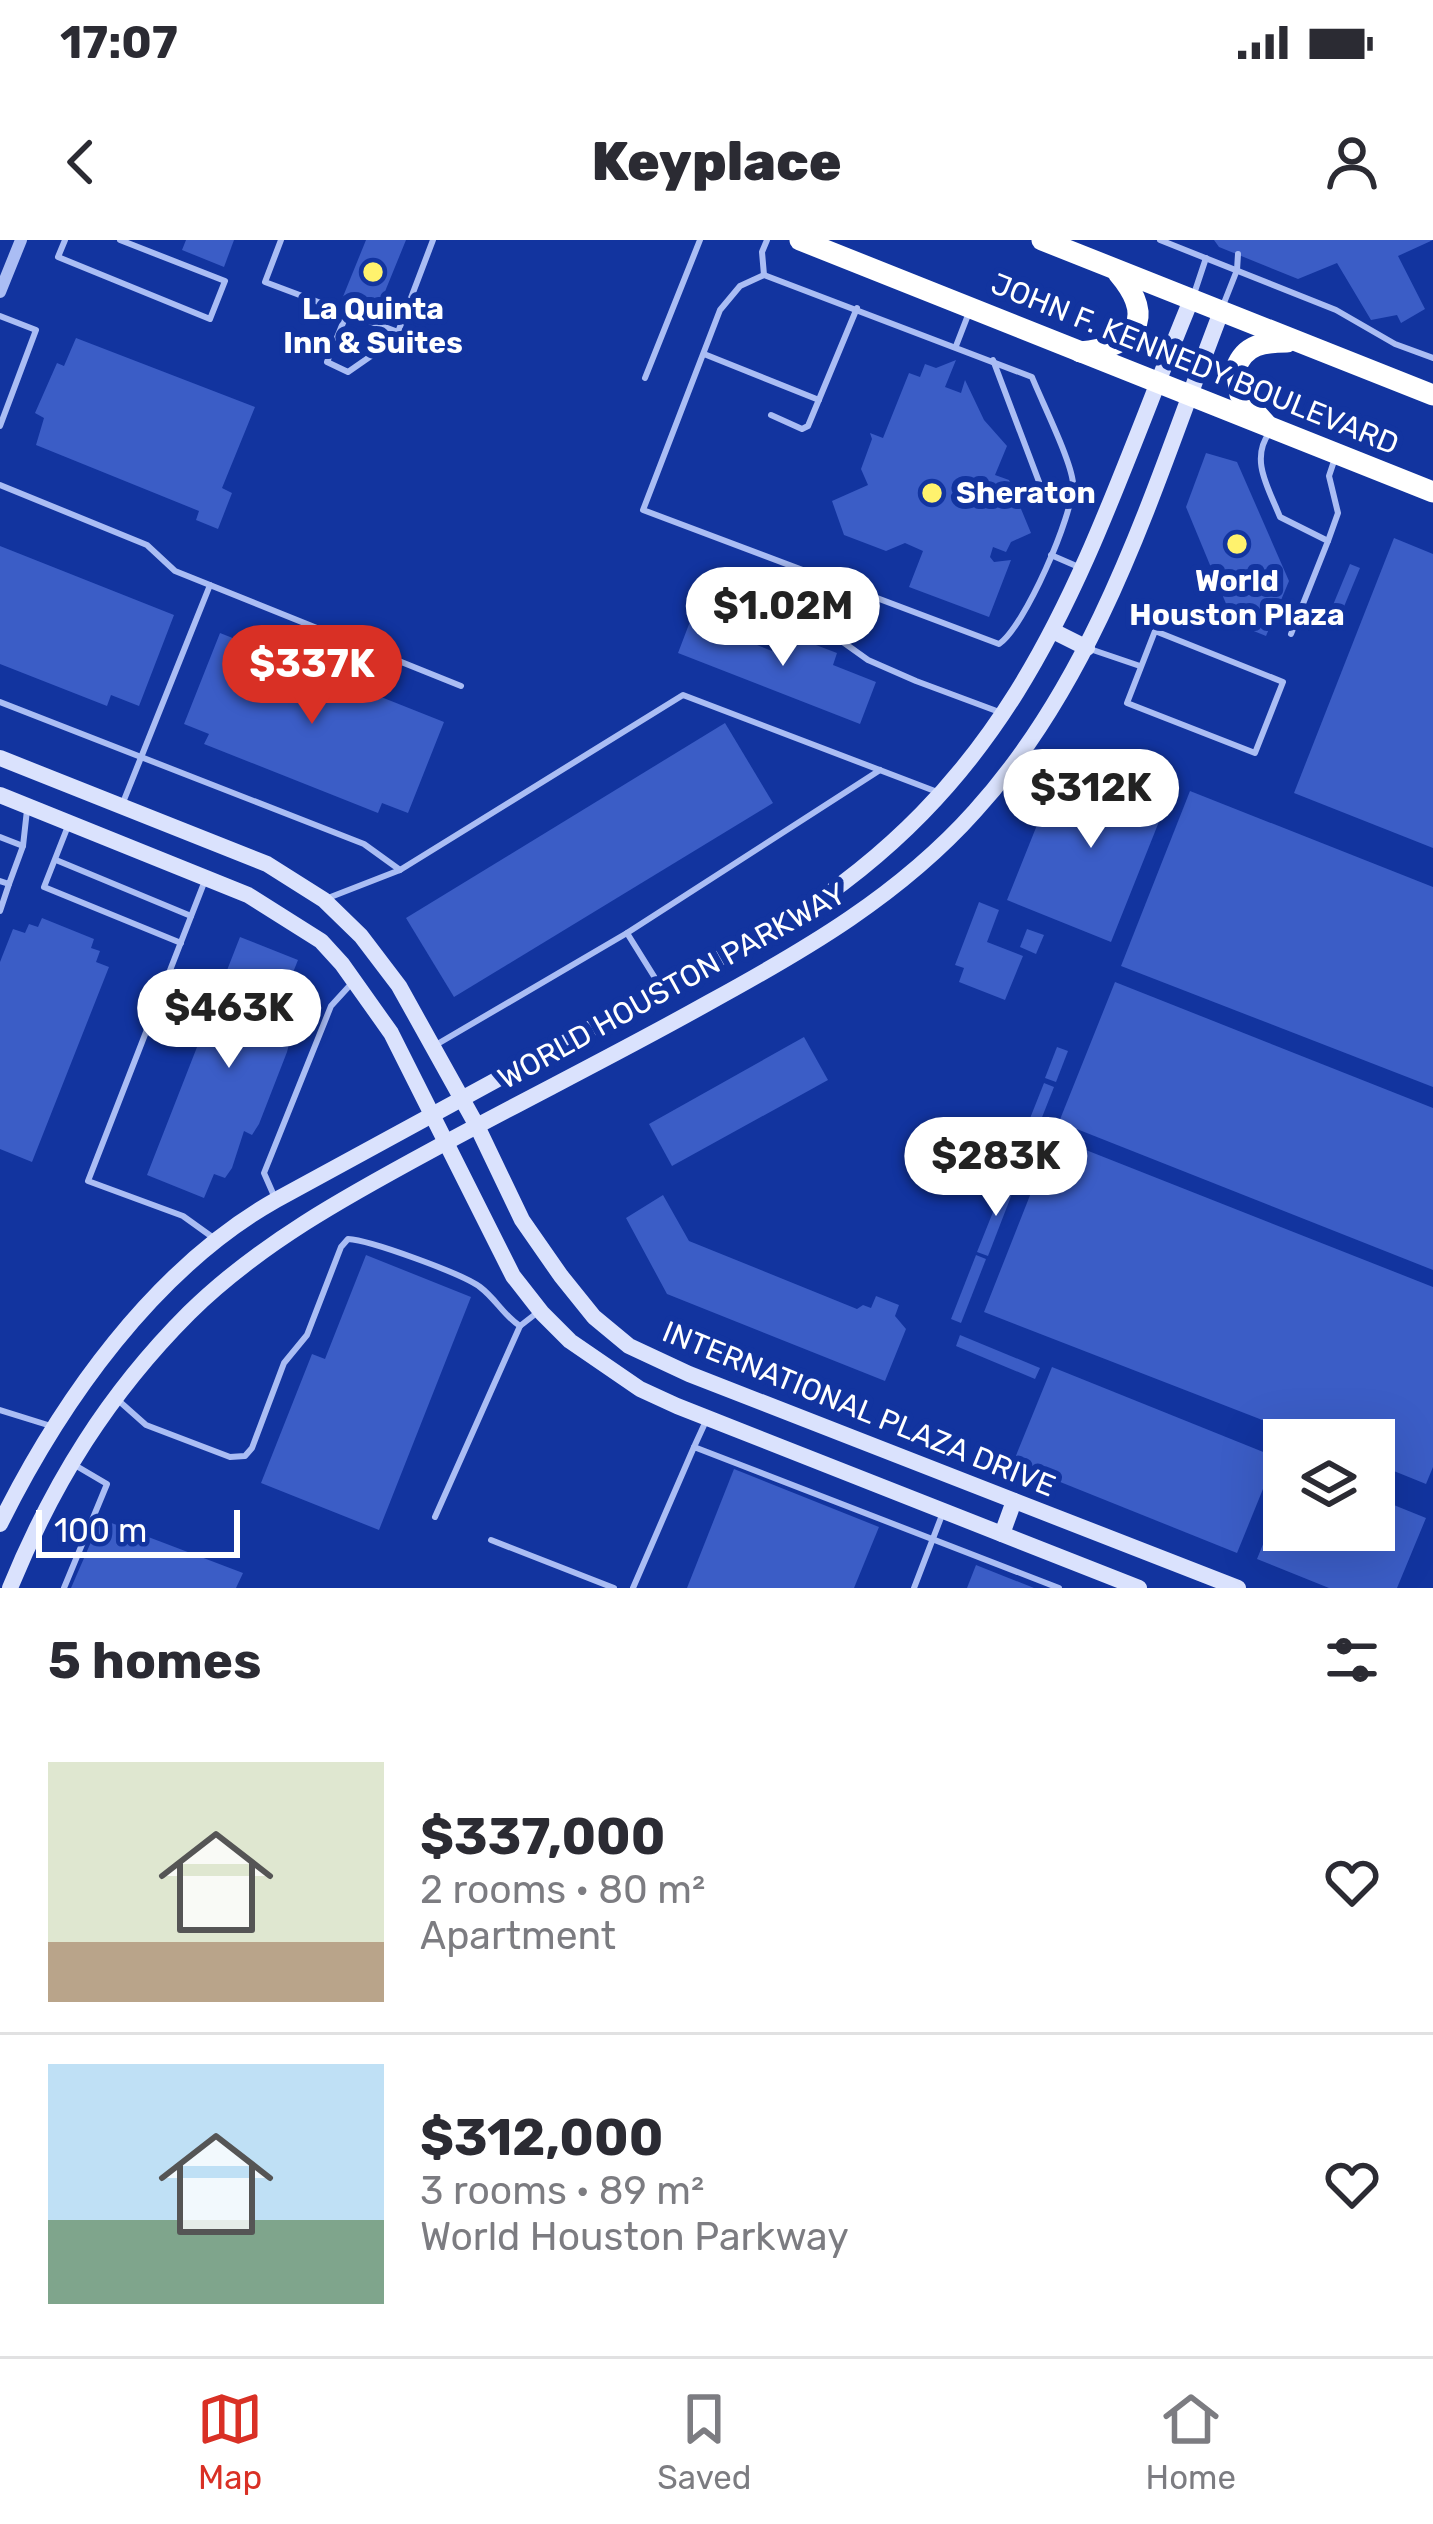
<!DOCTYPE html>
<html lang="en">
<head>
<meta charset="utf-8">
<style>
	:root { --surface:#fff; --page:#f2f2f3; --text:#2b2b33; --muted:#7c7c81; --line:#e1e1e2; --accent:#d93025 }
	body { margin:0; font-family:Rubik,sans-serif; background:var(--page); color:var(--text); height:100vh; display:flex; flex-direction:column; font-size:45px; white-space:nowrap }
	* { box-sizing:border-box; margin:0 }
	p { font-size:39px; color:var(--muted) }
	.icon { flex:none; width:66px; height:66px; fill:none; stroke:currentColor; stroke-width:2; stroke-linecap:round; stroke-linejoin:round }
	.map { position:relative; height:1348px; overflow:hidden }
	.details { display:flex; flex-direction:column; background:var(--surface); flex:1 }
	.details>* { flex:none }
	.fabs { position:absolute; left:1263px; top:1179px; display:grid; gap:24px }
	.fabs a { display:grid; place-items:center; width:132px; height:132px; border-radius:0px; background:var(--surface); box-shadow:0 12px 48px #0002; font-size:60px }
	.scale { position:absolute; left:36px; bottom:30px; width:204px; box-sizing:border-box; padding-left:12px; border:6px solid #fff; border-top:0; font-size:33px; line-height:42px; white-space:nowrap; color:#fff; -webkit-text-stroke:9px #12349f; paint-order:stroke }
	.price { position:absolute; translate:-50% -102px; padding:0 27px; border-radius:42px; background:#fff; color:#222; font-size:39px; line-height:78px; filter:drop-shadow(0 3px 6px #0008) }
	.price::after { content:''; position:absolute; left:50%; top:72px; width:36px; height:27px; margin-left:-18px; background:inherit; clip-path:polygon(0 0,100% 0,50% 100%) }
	.price.on { background:var(--accent); color:#fff }
	ul { padding:0; list-style:none }
	li { display:flex; align-items:center; gap:36px; height:300px; padding:0 48px }
	li+li { border-top:3px solid var(--line) }
	li span { display:grid; place-items:center; flex:none; width:336px; height:240px; border-radius:0px; color:#555 }
	li>.icon { margin-inline-start:auto }
	span .icon { width:144px; height:144px; fill:#fffc; stroke-width:1 }
	li b { font-size:51px }
	h2 { display:flex; justify-content:space-between; align-items:center; height:144px; padding:0 48px; font-size:51px }
	.status { display:flex; justify-content:space-between; align-items:center; height:84px; padding:0 60px; background:var(--surface); direction:ltr }
	.status svg { height:33px; fill:currentColor }
	header { display:flex; justify-content:space-between; align-items:center; height:156px; padding:0 48px; background:var(--surface); font-size:54px; font-weight:800 }
	.tab-bar { display:flex; justify-content:space-around; align-items:center; height:168px; border-top:3px solid var(--line); background:var(--surface); font-size:33px; color:var(--muted) }
	.tab-bar a { display:grid; justify-items:center; gap:6px }
	.tab-bar .on { color:var(--accent) }
	.map>svg:first-child { display:block }
</style>
</head>
<body>
<div class="status"><b>17:07</b><svg viewBox="0 0 49 12"><path d="M0 12V9h3v3zM5 12V6h3v6zM10 12V3h3v9zM15 12V0h3v12zM26 1h20v11H26zM47 4h2v5h-2z"/></svg></div>
<header><svg class="icon" aria-label="back" viewBox="0 0 24 24"><path d="M15 5l-7 7 7 7"/></svg>Keyplace<svg class="icon" aria-label="person" viewBox="0 0 24 24"><circle cx="12" cy="8" r="4"/><path d="M4 21q1-7 8-7t8 7"/></svg></header>
<div class="map">
<svg width="1433" height="1348" viewBox="0 0 1433 1348">
	<rect width="100%" height="100%" fill="#12349f"/>
	<g fill="#3b5dc6">
		<polygon points="186,0 234,0 224,27 182,10"/>
		<polygon points="366,0 406,0 375,76 359,69 357,76 340,64"/>
		<polygon points="1214,0 1433,0 1398,16 1425,69 1401,83 1397,75 1371,80 1337,23 1298,39 1219,7"/>
		<polygon points="76,98 255,167 222,248 232,253 218,289 196,280 199,271 36,205 44,178 35,173 57,123 64,126"/>
		<polygon points="956,120 945,147 961,153 965,140 984,180 1007,206 995,235 1009,240 1031,293 1011,302 1006,312 993,307 990,317 994,322 1011,320 989,377 909,347 923,311 905,303 886,311 844,295 832,261 868,245 861,229 872,199 870,193 883,198 909,133 920,137 925,124 936,128"/>
		<polygon points="1206,213 1237,222 1289,341 1266,396 1234,383 1186,267"/>
		<polygon points="1394,298 1433,314 1433,608 1294,553"/>
		<polygon points="0,306 174,375 139,466 111,455 107,466 0,424"/>
		<polygon points="1350,324 1360,328 1338,381 1328,377"/>
		<polygon points="691,379 772,411 779,391 837,413 833,425 876,442 860,484 678,413"/>
		<polygon points="220,393 444,482 408,573 382,563 378,573 204,504 209,494 184,484"/>
		<polygon points="725,483 773,563 454,757 406,678"/>
		<polygon points="1102,521 1172,549 1111,702 1007,660 1053,545 1087,559"/>
		<polygon points="1190,551 1433,647 1433,847 1121,726"/>
		<polygon points="979,662 999,670 987,702 1023,716 1005,760 959,742 964,728 955,725"/>
		<polygon points="42,678 94,699 91,708 100,711 96,722 109,727 32,922 0,909 0,722 13,689 25,693 29,684 38,687"/>
		<polygon points="1027,689 1044,695 1036,714 1020,707"/>
		<polygon points="240,697 298,720 288,745 300,749 281,796 290,800 287,812 259,884 252,895 244,891 232,928 225,938 214,934 204,958 147,935"/>
		<polygon points="1115,742 1433,868 1433,1030 1059,882"/>
		<polygon points="804,797 828,840 672,926 649,884"/>
		<polygon points="1057,807 1068,811 1056,842 1045,838"/>
		<polygon points="1044,843 1054,847 1035,895 1025,891"/>
		<polygon points="1023,895 1033,899 1017,941 1007,937"/>
		<polygon points="1053,897 1433,1047 1433,1227 1426,1244 1374,1223 1374,1200 1314,1200 984,1072"/>
		<polygon points="1005,942 1015,946 988,1016 977,1012"/>
		<polygon points="663,955 689,1001 857,1069 863,1065 871,1068 876,1056 899,1065 895,1076 906,1089 885,1141 667,1054 626,978"/>
		<polygon points="366,1015 471,1057 379,1290 261,1243 312,1114 325,1119"/>
		<polygon points="976,1015 986,1019 961,1083 951,1079"/>
		<polygon points="960,1095 1040,1128 1035,1139 956,1106"/>
		<polygon points="1052,1127 1276,1217 1237,1313 1013,1223"/>
		<polygon points="734,1229 879,1287 854,1348 687,1348"/>
		<polygon points="1284,1253 1284,1290 1374,1290 1374,1257 1426,1278 1397,1348 1329,1348 1257,1319"/>
		<polygon points="101,1279 243,1333 236,1348 71,1348"/>
		<polygon points="976,1325 1034,1348 967,1348"/>
	</g>
	<g fill="none" stroke-linecap="round" stroke-linejoin="round">
		<g stroke="#aabdf4" stroke-width="6">
			<polyline points="65,0 58,17 210,79 225,41 120,0"/>
			<polyline points="281,0 265,42 398,92 433,0"/>
			<polyline points="1160,0 1336,70 1395,104 1433,118"/>
			<path d="M764,35L1032,137C1042,162 1071,220 1073,243C1074,274 1024,388 999,404L643,270L720,70L740,46Z"/>
			<polyline points="764,35 762,12 767,0"/>
			<polyline points="1194,54 1206,18"/>
			<polyline points="1222,68 1237,30 1238,14"/>
			<polyline points="347,73 327,122 348,132 394,100 397,93"/>
			<polyline points="0,76 36,90 0,186"/>
			<polyline points="956,106 968,75"/>
			<polyline points="704,114 819,160"/>
			<polyline points="993,120 1044,255 1068,265"/>
			<polyline points="645,138 700,0"/>
			<polyline points="771,175 802,189 808,186 857,68"/>
			<path d="M1270,192C1249,219 1269,249 1280,277L1328,301L1291,394"/>
			<polyline points="0,245 147,305 175,331 461,446"/>
			<polyline points="1328,301 1338,273 1329,236 1335,218"/>
			<polyline points="1051,315 1081,328"/>
			<polyline points="806,388 840,400 868,420 916,441 1002,473"/>
			<polygon points="1155,391 1283,442 1255,513 1127,463"/>
			<polyline points="1090,409 1140,426"/>
			<polyline points="0,462 364,604 400,630 328,658"/>
			<polyline points="122,565 210,345"/>
			<polyline points="68,586 44,647 181,703"/>
			<polyline points="0,597 23,606"/>
			<polyline points="56,620 191,676"/>
			<polyline points="400,630 683,455 940,553"/>
			<polyline points="0,641 9,644 23,606 27,570"/>
			<polyline points="204,643 88,941 183,976 215,999"/>
			<polyline points="0,671 9,644"/>
			<polyline points="627,693 660,746"/>
			<polyline points="434,806 627,693 880,530"/>
			<polyline points="275,958 264,933 331,766 352,743"/>
			<path d="M119,1161L146,1185L230,1217L245,1216L252,1208L284,1123L307,1095L341,1007L348,999C370,1000 463,1034 480,1047C496,1059 504,1076 520,1086L538,1072"/>
			<polyline points="0,1170 51,1186"/>
			<polyline points="694,1207 705,1183"/>
			<polyline points="435,1277 520,1086"/>
			<polyline points="491,1300 614,1348"/>
			<polyline points="64,1348 107,1244 73,1224"/>
			<polyline points="633,1348 694,1207 1059,1348"/>
			<polyline points="914,1348 942,1275"/>
		</g>
		<polyline stroke="#aabdf4" stroke-width="12" points="0,52 21,0"/>
		<g stroke="#dae2fd" stroke-width="16">
			<polyline points="1055,392 1087,408"/>
			<polyline points="0,518 267,624 324,660 361,696 399,746 477,886 522,980 561,1036 594,1077 629,1106 689,1134 1238,1348"/>
			<polyline points="0,555 248,655 321,701 342,724 391,793 513,1036 542,1073 570,1101 640,1149 677,1166 1139,1348"/>
			<path d="M0,1284C61,1161 154,1029 276,960L788,681C1036,524 1086,314 1191,60"/>
			<polyline points="1002,1294 1014,1261"/>
			<path d="M10,1348C53,1243 108,1154 189,1073C259,1004 347,956 432,910C524,860 617,814 708,763C805,710 900,655 975,571C1101,432 1155,243 1221,72"/>
		</g>
		<g stroke="#fff" stroke-width="21">
			<polyline points="800,0 1433,252"/>
			<polyline points="1042,0 1433,155"/>
			<path d="M1080,112C1136,107 1157,79 1118,33"/>
			<path d="M1266,184L1240,155L1236,128C1245,104 1264,102 1287,102"/>
		</g>
	</g>
	<g fill="#fff26d" stroke="#12349f" stroke-width="4.5">
		<circle cx="373" cy="32" r="12"/>
		<circle cx="932" cy="253" r="12"/>
		<circle cx="1237" cy="304" r="12"/>
	</g>
	<g text-anchor="middle" dominant-baseline="central" stroke-width="12" stroke-linejoin="round" paint-order="stroke">
		<g font-size="30" font-weight="bold" fill="#fff" stroke="#12349f">
			<text x="373" y="69">La Quinta<tspan x="373" dy="34">Inn &amp; Suites</tspan></text>
			<text x="956" y="253" text-anchor="start">Sheraton</text>
			<text x="1237" y="341">World<tspan x="1237" dy="34">Houston Plaza</tspan></text>
		</g>
		<g font-size="30" fill="#fff" stroke="#12349f">
			<text transform="translate(1195 124) rotate(22)">JOHN F. KENNEDY BOULEVARD</text>
			<text transform="translate(672 746) rotate(-29)">WORLD HOUSTON PARKWAY</text>
			<text transform="translate(859 1169) rotate(22)">INTERNATIONAL PLAZA DRIVE</text>
		</g>
	</g>
</svg>
<div class="fabs">
<a><svg class="icon" aria-label="layers" viewBox="0 0 24 24"><path d="M12 4l9 5-9 5-9-5zM3 14l9 5 9-5"/></svg></a>
</div>
<div class="scale">100 m</div>
<b class="price" style="left:783px;top:429px">$1.02M</b>
<b class="price on" style="left:312px;top:487px">$337K</b>
<b class="price" style="left:1091px;top:611px">$312K</b>
<b class="price" style="left:229px;top:831px">$463K</b>
<b class="price" style="left:996px;top:979px">$283K</b>
</div>
<section class="details">
<h2>5 homes<svg class="icon" aria-label="filters" viewBox="0 0 24 24"><path d="M4 7h16M4 17h16"/><circle cx="9" cy="7" r="2"/><circle cx="15" cy="17" r="2"/></svg></h2>
<ul>
<li><span style="background:linear-gradient(#dfe7d0 75%,#b9a48a 0)"><svg class="icon" aria-label="home" viewBox="0 0 24 24"><path d="M3 11l9-7 9 7M6 9v11h12V9"/></svg></span><div><b>$337,000</b><p>2 rooms · 80 m²</p><p>Apartment</p></div><svg class="icon" aria-label="heart" viewBox="0 0 24 24"><path d="M12 20l-8-8c-3-5 5-10 8-4 3-6 11-1 8 4z"/></svg></li>
<li><span style="background:linear-gradient(#bfe0f5 65%,#7fa58c 0)"><svg class="icon" aria-label="home" viewBox="0 0 24 24"><path d="M3 11l9-7 9 7M6 9v11h12V9"/></svg></span><div><b>$312,000</b><p>3 rooms · 89 m²</p><p>World Houston Parkway</p></div><svg class="icon" aria-label="heart" viewBox="0 0 24 24"><path d="M12 20l-8-8c-3-5 5-10 8-4 3-6 11-1 8 4z"/></svg></li>
</ul>
</section>
<nav class="tab-bar">
<a class="on"><svg class="icon" aria-label="map" viewBox="0 0 24 24"><path d="M3 6l6-2 6 2 6-2v14l-6 2-6-2-6 2zM9 4v14M15 6v14"/></svg>Map</a>
<a><svg class="icon" aria-label="saved" viewBox="0 0 24 24"><path d="M7 4h10v16l-5-4-5 4z"/></svg>Saved</a>
<a><svg class="icon" aria-label="home" viewBox="0 0 24 24"><path d="M3 11l9-7 9 7M6 9v11h12V9"/></svg>Home</a>
</nav>
</body>
</html>
